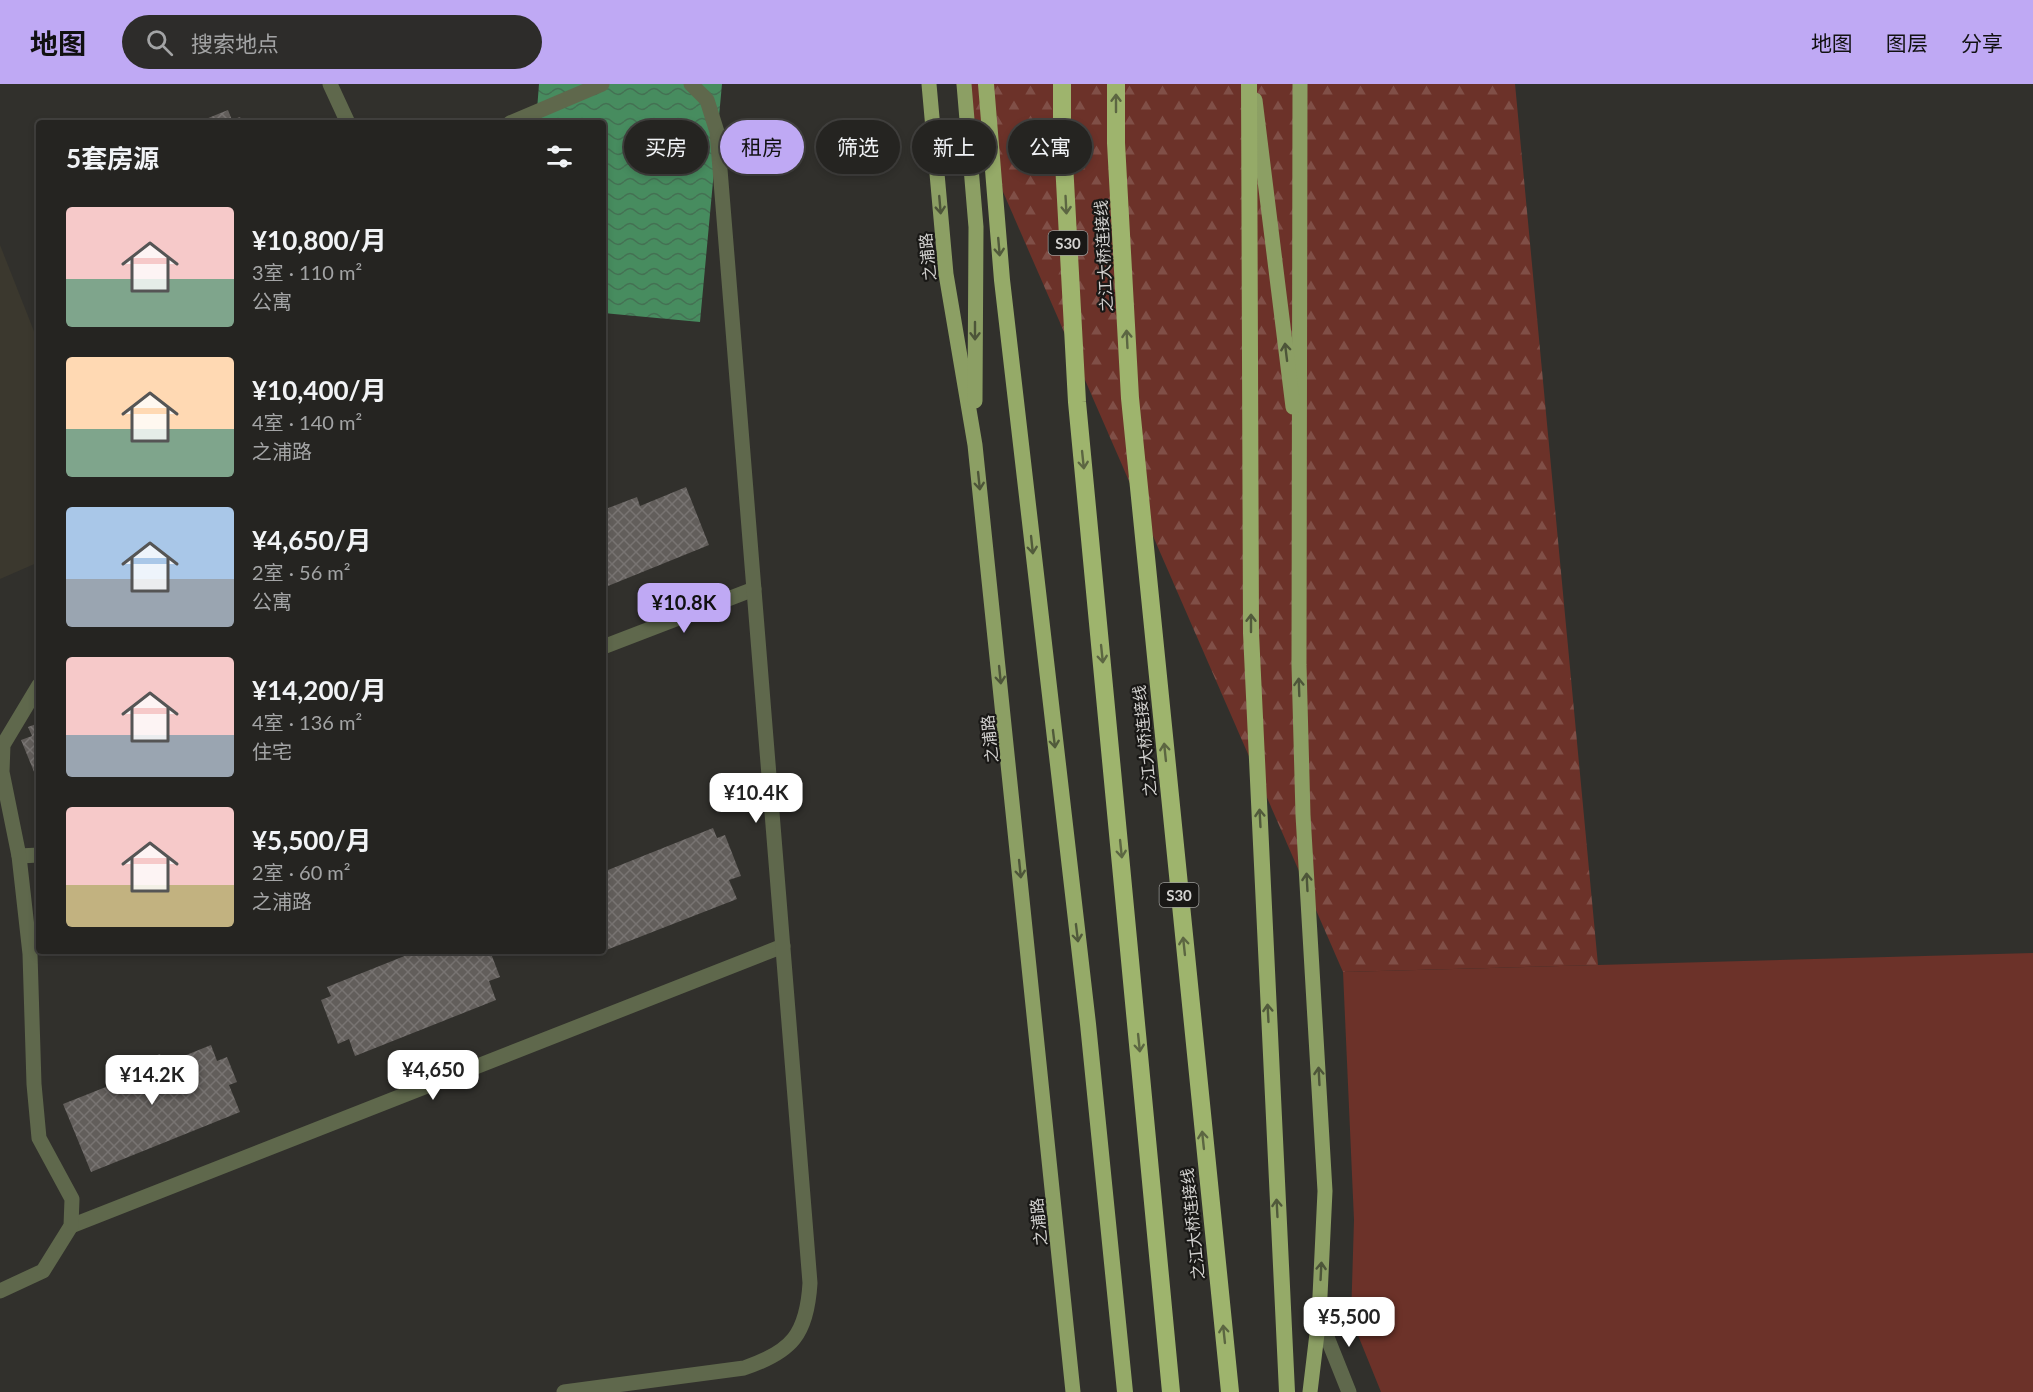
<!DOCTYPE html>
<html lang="zh">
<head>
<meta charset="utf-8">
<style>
	:root { --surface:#252421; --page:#2d2c2a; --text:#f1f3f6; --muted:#a3a4a5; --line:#42413f; --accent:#bfa9f4 }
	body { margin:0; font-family:Lato,"Noto Sans SC",sans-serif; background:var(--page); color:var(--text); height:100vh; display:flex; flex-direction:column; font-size:22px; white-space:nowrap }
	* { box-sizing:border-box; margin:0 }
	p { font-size:20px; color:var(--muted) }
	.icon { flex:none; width:33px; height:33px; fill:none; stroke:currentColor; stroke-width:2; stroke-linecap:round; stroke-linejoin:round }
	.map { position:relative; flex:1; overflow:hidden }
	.drawer { position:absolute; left:36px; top:36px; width:570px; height:834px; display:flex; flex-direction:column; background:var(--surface); border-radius:6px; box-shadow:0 3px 9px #0003,0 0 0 2px var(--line) }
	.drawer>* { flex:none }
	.hud { position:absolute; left:624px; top:36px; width:570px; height:54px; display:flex; gap:12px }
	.price { position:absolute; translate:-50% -51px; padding:0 14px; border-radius:12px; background:#fff; color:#222; font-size:20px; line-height:39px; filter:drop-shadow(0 2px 3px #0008) }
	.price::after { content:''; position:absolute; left:50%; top:36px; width:18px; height:14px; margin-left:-9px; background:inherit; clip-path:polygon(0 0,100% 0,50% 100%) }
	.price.current { background:var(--accent); color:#111 }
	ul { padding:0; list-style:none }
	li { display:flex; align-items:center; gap:18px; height:150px; padding:0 30px }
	li span { display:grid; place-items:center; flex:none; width:168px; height:120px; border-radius:6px; color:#555 }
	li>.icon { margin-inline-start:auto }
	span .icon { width:72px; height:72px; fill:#fffc; stroke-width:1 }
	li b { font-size:26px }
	h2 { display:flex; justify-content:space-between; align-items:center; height:72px; padding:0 30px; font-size:26px }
	.chip { padding:0 21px; border-radius:27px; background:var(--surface); box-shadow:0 3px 9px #0003,0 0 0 2px var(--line); font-size:21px; line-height:54px }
	.chip.current { background:var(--accent); color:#111 }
	header { display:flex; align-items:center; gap:36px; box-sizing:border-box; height:84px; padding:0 30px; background:var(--accent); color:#111 }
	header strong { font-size:28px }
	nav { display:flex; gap:33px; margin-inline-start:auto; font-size:21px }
	.search { width:420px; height:54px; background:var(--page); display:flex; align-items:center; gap:15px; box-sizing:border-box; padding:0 21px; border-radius:33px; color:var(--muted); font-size:22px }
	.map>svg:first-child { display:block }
</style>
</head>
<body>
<header>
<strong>地图</strong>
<div class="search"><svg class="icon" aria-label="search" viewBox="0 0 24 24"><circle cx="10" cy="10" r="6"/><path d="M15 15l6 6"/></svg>搜索地点</div>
<nav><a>地图</a><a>图层</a><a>分享</a></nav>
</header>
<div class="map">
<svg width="2033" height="1308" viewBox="0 0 2033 1308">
	<defs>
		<pattern id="forest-firs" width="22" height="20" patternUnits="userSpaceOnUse" patternTransform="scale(1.5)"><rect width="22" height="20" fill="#6c3229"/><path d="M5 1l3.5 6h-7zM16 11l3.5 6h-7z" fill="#804f47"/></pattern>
		<pattern id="water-waves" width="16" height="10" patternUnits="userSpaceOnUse" patternTransform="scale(1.5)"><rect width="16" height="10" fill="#478c5f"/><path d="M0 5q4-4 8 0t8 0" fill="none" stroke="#447153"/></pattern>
		<pattern id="building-cross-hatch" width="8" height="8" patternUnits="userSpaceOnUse" patternTransform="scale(1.5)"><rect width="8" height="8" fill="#625e5b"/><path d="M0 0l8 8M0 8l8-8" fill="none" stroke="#787472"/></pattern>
	</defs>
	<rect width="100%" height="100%" fill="#31302c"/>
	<polygon fill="#3b382e" points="0,161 39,260 39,478 0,495"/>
	<polygon fill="url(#forest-firs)" points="956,0 1515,0 1598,881 1343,888"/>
	<polygon fill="#6c3229" points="2033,869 2033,1308 1381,1308 1351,1234 1354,1136 1343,888"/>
	<polygon fill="url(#water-waves)" points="539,0 722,0 700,238 603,229 603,39 536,39"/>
	<g fill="url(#building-cross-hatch)">
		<polygon points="228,26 232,36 240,33 243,39 196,39"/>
		<polygon points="686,403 709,461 603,504 603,436 606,435 603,426 637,413 640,422"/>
		<polygon points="39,639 39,700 21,656 32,652 28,643"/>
		<polygon points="713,744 717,754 725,751 741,792 729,796 737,815 596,870 595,867 603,867 603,788"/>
		<polygon points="417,867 490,867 500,893 489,897 496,916 355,972 349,955 338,960 321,916 331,912 327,903"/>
		<polygon points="211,961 217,977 227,973 237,998 229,1001 240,1028 91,1088 63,1020 116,999 112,989 160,970 164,980"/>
	</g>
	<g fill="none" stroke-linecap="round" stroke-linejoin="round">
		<g stroke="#5f684c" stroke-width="15">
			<polyline points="330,0 348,39"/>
			<polyline points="510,39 602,0"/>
			<polyline points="603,563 754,505"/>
			<polyline points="19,772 39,771"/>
			<polyline points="71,1142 783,862"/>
			<polyline points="0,1207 43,1187 71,1142 72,1115 39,1054 34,1000 30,870 19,772 2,688 3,661 39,601"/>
			<path d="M564,1308L744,1284C792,1268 807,1250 810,1199L717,48L707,16L691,0"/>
		</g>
		<polyline stroke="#5f684c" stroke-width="15" points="1319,1233 1349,1308"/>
		<g stroke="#8c9f64" stroke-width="15">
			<polyline points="929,0 946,190 975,361 1073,1308"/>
			<polyline points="964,0 976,143 975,317"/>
			<polyline points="1300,0 1299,581 1303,731 1325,1107 1319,1233 1310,1308"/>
			<polyline points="1255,16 1293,323"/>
		</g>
		<g stroke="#95aa68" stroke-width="16">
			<polyline points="986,0 1002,196 1088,940 1125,1308"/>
			<polyline points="1249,0 1251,549 1287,1308"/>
		</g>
		<g stroke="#9eb46d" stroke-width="18">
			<polyline points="1062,0 1062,42 1077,318 1171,1308"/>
			<polyline points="1116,0 1116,59 1130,314 1230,1308"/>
		</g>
	</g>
	<defs><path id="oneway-shaft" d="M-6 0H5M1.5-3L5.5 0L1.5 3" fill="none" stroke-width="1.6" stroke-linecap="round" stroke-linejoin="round" transform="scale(1.5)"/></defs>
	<g stroke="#5c6642">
		<use href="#oneway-shaft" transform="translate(1116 19) rotate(-90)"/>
		<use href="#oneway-shaft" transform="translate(1066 121) rotate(87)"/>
		<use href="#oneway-shaft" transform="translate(1127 255) rotate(-93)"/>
		<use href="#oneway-shaft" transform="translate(1083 376) rotate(84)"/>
		<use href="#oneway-shaft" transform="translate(1102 570) rotate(84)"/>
		<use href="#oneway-shaft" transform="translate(1165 668) rotate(-96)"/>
		<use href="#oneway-shaft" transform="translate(1121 765) rotate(84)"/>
		<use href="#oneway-shaft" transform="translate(1184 862) rotate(-96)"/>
		<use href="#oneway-shaft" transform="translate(1139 959) rotate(84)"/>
		<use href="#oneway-shaft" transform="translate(1203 1056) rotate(-96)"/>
		<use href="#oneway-shaft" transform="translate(1224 1250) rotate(-96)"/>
	</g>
	<g stroke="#4d5539">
		<use href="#oneway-shaft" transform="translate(940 121) rotate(85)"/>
		<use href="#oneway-shaft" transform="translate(975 247) rotate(90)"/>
		<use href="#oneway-shaft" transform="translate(1286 268) rotate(-97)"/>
		<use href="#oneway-shaft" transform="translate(979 397) rotate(84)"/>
		<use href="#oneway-shaft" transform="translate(1000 591) rotate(84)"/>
		<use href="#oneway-shaft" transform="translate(1299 603) rotate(-92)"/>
		<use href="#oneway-shaft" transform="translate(1020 785) rotate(84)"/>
		<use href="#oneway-shaft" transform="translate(1307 798) rotate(-93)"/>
		<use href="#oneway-shaft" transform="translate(1319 992) rotate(-93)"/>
		<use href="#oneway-shaft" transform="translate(1321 1187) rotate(-87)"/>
	</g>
	<g stroke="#515a3b">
		<use href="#oneway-shaft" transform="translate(999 163) rotate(85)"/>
		<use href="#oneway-shaft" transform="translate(1032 461) rotate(84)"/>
		<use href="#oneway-shaft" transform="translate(1251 539) rotate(-90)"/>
		<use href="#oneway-shaft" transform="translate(1054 655) rotate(83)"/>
		<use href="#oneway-shaft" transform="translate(1260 734) rotate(-93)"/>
		<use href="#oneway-shaft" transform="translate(1077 849) rotate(83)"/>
		<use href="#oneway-shaft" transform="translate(1268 929) rotate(-93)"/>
		<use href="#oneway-shaft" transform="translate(1277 1124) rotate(-93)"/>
	</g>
	<g text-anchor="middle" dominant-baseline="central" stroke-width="4.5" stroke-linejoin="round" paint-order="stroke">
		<g fill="#191816" stroke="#9b9a98" stroke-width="1.5">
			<rect x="1048.5" y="147" width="39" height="24" rx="4.5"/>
			<rect x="1159.5" y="799" width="39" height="24" rx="4.5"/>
		</g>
		<g font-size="15" font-weight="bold" fill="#d3d2d0">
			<text x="1068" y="159">S30</text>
			<text x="1179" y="811">S30</text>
		</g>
		<g font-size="16" fill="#d3d2d0" stroke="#191816">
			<text transform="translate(1103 172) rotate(-93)">之江大桥连接线</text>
			<text transform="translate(927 173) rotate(-96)">之浦路</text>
			<text transform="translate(989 655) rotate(-96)">之浦路</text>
			<text transform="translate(1144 657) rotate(-96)">之江大桥连接线</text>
			<text transform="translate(1038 1138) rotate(-96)">之浦路</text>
			<text transform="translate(1192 1140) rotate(-96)">之江大桥连接线</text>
		</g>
	</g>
</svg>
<b class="price current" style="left:684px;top:550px">¥10.8K</b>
<b class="price" style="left:756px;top:740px">¥10.4K</b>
<b class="price" style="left:433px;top:1017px">¥4,650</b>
<b class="price" style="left:152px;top:1022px">¥14.2K</b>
<b class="price" style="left:1349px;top:1264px">¥5,500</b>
<div class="hud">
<a class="chip">买房</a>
<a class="chip current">租房</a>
<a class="chip">筛选</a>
<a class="chip">新上</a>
<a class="chip">公寓</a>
</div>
<section class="drawer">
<h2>5套房源<svg class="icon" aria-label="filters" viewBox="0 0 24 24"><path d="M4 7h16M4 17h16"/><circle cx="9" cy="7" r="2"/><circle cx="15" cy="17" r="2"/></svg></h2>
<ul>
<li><span style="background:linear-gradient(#f6c9c9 60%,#7fa58c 0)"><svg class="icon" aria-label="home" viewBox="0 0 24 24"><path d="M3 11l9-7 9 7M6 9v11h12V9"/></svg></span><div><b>¥10,800/月</b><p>3室 · 110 m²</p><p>公寓</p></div></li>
<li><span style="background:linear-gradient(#ffd9b3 60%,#7fa58c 0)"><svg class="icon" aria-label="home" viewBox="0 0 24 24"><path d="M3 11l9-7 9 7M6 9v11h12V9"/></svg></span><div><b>¥10,400/月</b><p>4室 · 140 m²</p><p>之浦路</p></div></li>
<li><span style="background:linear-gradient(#a9c7e8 60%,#9aa5b1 0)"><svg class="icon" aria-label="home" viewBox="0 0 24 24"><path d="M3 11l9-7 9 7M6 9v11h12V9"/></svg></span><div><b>¥4,650/月</b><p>2室 · 56 m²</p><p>公寓</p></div></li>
<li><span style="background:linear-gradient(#f6c9c9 65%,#9aa5b1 0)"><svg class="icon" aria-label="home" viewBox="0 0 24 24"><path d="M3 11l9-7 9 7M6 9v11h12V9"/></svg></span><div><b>¥14,200/月</b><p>4室 · 136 m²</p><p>住宅</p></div></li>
<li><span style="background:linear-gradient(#f6c9c9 65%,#c2b280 0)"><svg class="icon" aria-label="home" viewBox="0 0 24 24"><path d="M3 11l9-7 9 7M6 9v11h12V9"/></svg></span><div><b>¥5,500/月</b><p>2室 · 60 m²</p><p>之浦路</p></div></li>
</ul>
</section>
</div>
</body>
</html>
